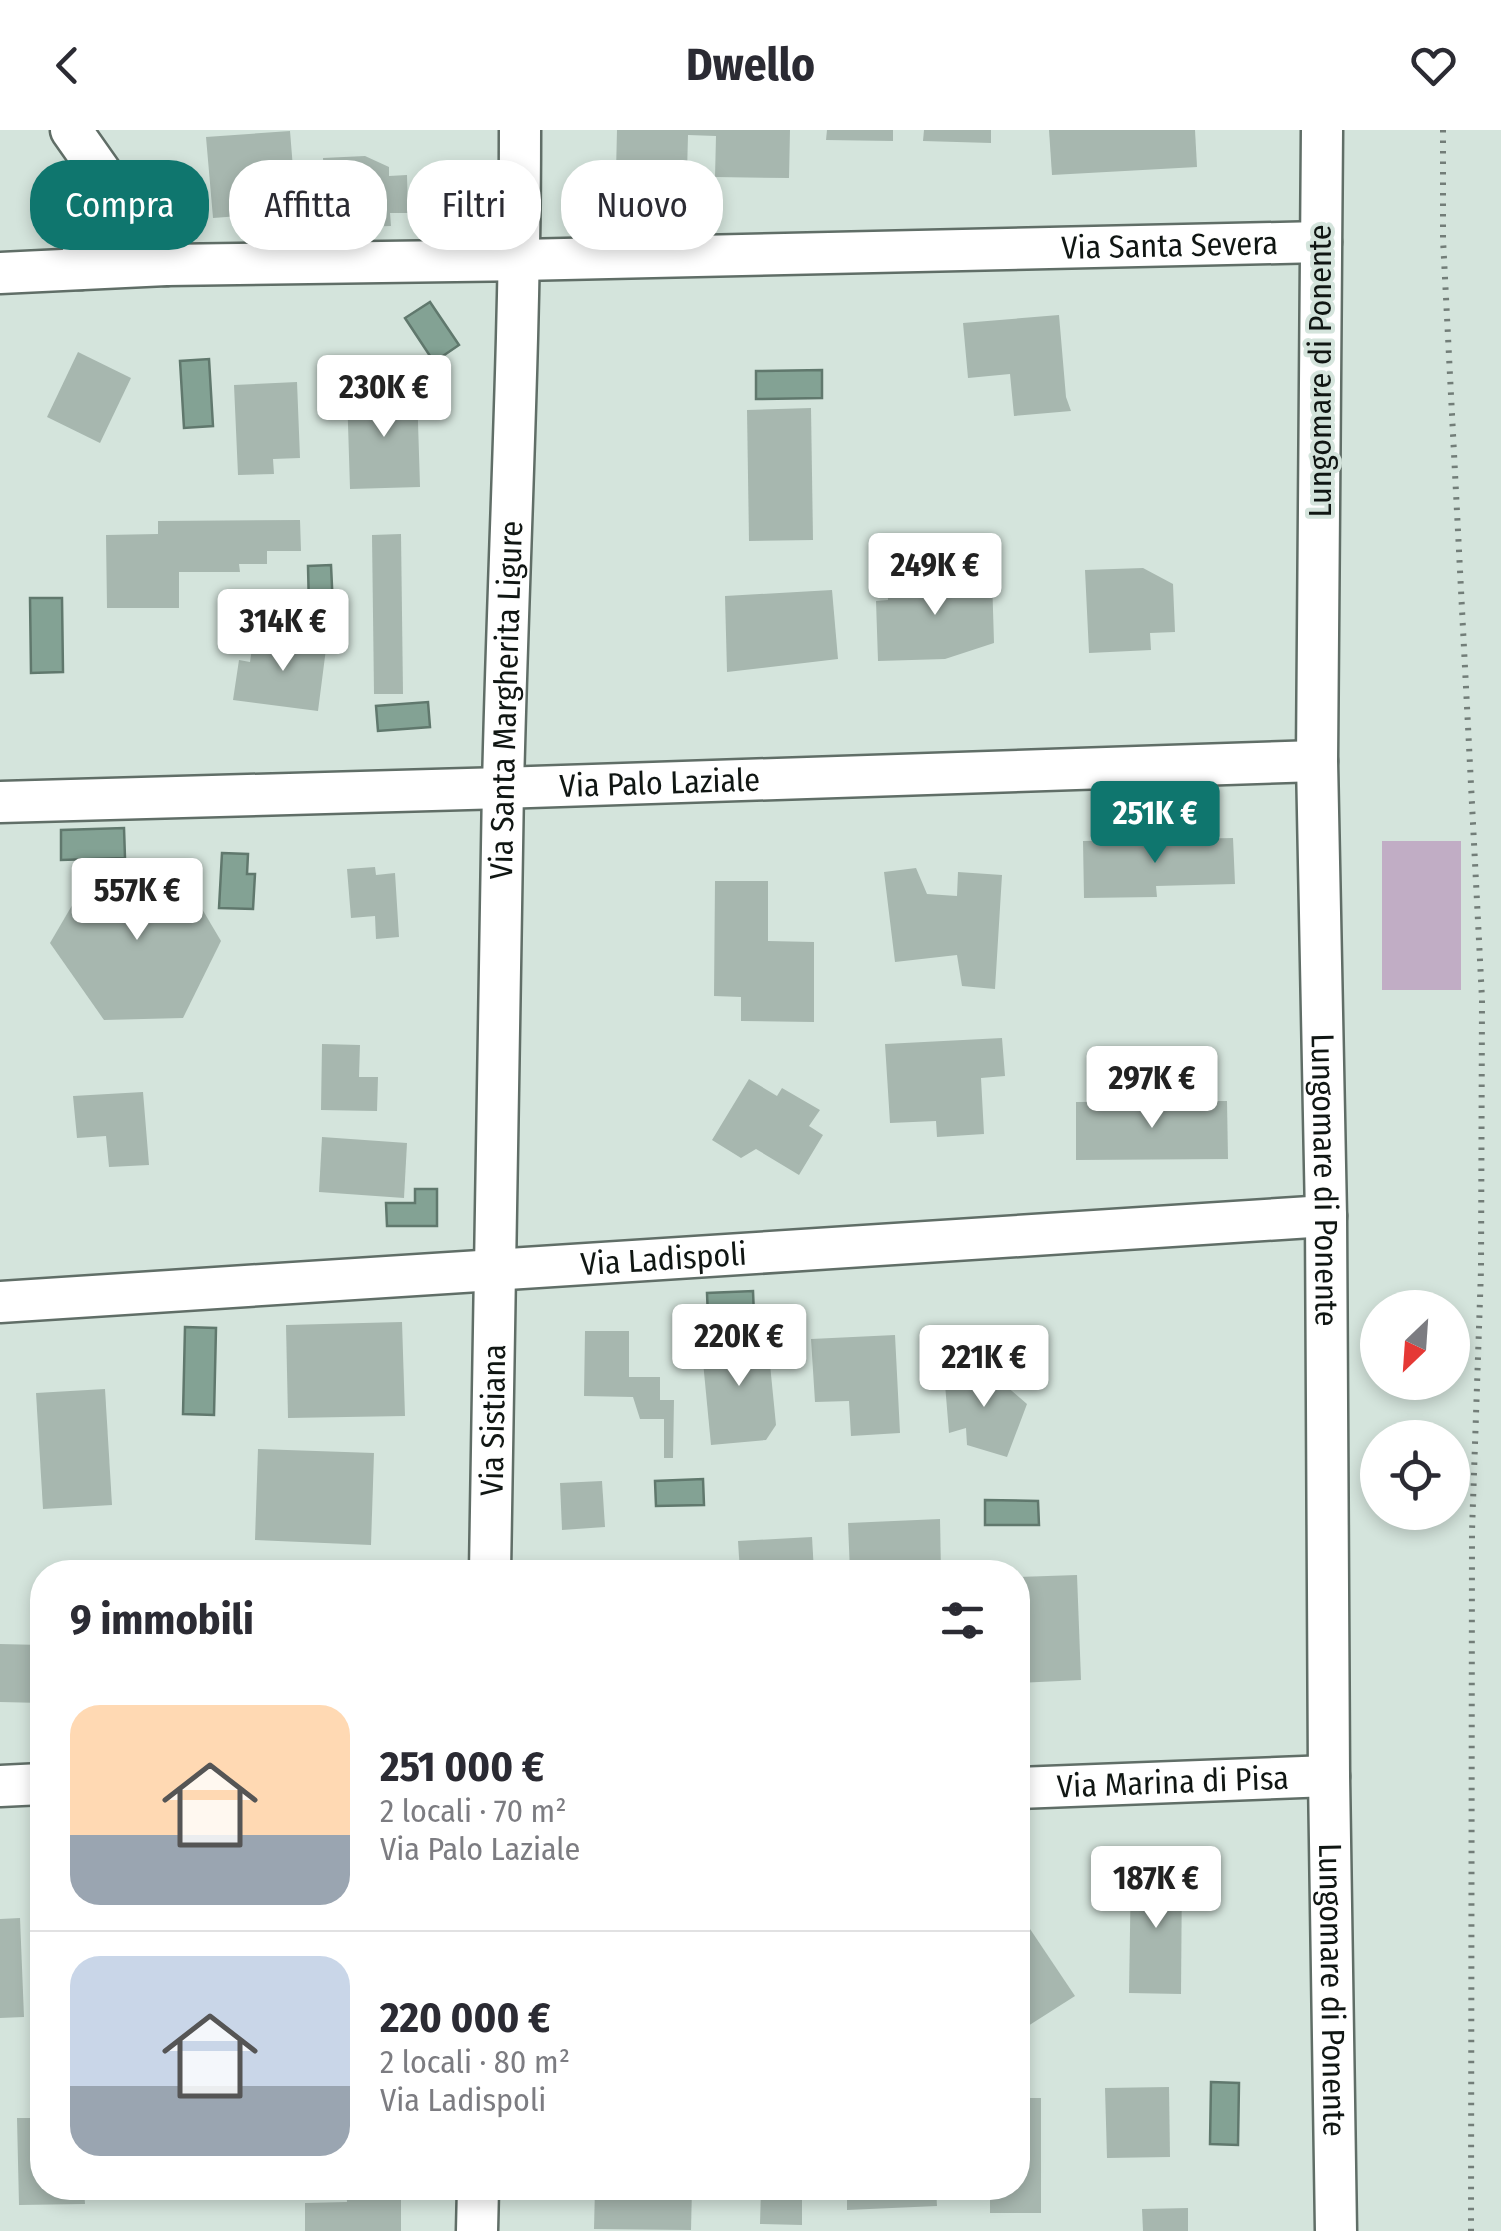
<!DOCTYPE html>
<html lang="it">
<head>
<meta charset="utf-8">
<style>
	:root { --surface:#fff; --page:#f2f2f3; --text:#2b2b33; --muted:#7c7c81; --line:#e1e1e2; --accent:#0f766e }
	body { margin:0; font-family:"Fira Sans Condensed",sans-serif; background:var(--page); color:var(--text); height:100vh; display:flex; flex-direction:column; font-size:38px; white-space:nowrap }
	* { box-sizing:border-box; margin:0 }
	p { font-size:32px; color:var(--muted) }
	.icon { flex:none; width:55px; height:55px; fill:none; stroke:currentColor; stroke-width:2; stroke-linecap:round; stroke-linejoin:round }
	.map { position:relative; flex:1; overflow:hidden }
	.sheet { position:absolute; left:30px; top:1430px; width:1000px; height:640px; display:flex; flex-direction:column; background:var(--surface); border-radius:40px; box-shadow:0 5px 15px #0003 }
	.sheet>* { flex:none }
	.hud { position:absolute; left:30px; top:30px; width:1000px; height:90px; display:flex; gap:20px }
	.needle { width:65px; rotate:205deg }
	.tools { position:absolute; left:1360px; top:1160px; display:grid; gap:20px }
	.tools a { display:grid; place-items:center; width:110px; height:110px; border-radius:50%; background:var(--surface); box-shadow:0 5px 15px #0003; font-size:50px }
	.price { position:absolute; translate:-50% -85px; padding:0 22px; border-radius:10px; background:#fff; color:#222; font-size:32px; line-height:65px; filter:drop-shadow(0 2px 5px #0008) }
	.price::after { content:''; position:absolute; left:50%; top:60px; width:30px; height:22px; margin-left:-15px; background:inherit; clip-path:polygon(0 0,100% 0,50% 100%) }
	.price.active { background:var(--accent); color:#fff }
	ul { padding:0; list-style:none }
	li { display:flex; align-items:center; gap:30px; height:250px; padding:0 40px }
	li+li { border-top:2px solid var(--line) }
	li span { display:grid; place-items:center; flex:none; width:280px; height:200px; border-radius:30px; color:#555 }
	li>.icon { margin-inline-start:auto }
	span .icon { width:120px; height:120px; fill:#fffc; stroke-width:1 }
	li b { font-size:42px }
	h2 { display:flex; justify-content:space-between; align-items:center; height:120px; padding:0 40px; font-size:42px }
	.tag { padding:0 35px; border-radius:40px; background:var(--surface); box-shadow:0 5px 15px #0003; font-size:35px; line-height:90px }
	.tag.active { background:var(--accent); color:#fff }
	header { display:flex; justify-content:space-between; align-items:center; height:130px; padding:0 40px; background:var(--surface); font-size:45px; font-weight:700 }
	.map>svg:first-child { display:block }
</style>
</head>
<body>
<header><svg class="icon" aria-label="back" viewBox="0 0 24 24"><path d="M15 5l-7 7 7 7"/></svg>Dwello<svg class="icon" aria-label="heart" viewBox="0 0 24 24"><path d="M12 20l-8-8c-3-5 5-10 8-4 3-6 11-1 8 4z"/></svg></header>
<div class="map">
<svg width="1501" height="2101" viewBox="0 0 1501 2101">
	<rect width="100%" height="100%" fill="#d4e4dc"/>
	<rect fill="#c1adc5" x="1382" y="711" width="79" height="149"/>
	<g fill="#83a294" stroke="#60786d" stroke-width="2.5">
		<polygon points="430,172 459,215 434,232 405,188"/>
		<polygon points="209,229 213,296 184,298 180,231"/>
		<polygon points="822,240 822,268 756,269 756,241"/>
		<polygon points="331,435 333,478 309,478 308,436"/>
		<polygon points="30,468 62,468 63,542 31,543"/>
		<polygon points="428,572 430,597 378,601 376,576"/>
		<polygon points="124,698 125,728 61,730 61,700"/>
		<polygon points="222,723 248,724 247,744 255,744 253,779 219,778"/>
		<polygon points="415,1059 437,1059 437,1096 387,1096 386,1073 415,1073"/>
		<polygon points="753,1161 754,1186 708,1188 707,1163"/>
		<polygon points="185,1197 216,1198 214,1285 183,1284"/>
		<polygon points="703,1349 704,1375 656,1376 655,1351"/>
		<polygon points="985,1370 1038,1371 1039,1395 985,1395"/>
		<polygon points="1211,1952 1239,1953 1238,2015 1210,2014"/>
	</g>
	<g fill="#a7b7af">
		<polygon points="617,0 790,0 789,48 715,47 716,6 688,5 687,43 616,42"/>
		<polygon points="827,0 893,0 893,11 826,10"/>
		<polygon points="924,0 991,0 991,13 923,11"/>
		<polygon points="1049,0 1195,0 1197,37 1052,45"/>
		<polygon points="290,1 295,63 278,64 280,83 213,88 206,7"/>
		<polygon points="365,26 389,37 389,46 407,45 408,83 390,83 391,96 326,98 323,28"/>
		<polygon points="1059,185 1066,267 1071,281 1014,286 1010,244 968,248 963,193"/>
		<polygon points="78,222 131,248 100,313 47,287"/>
		<polygon points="297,252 300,328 273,329 274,344 238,345 234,255"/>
		<polygon points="417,261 420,357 350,359 347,263"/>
		<polygon points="811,278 813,410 749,411 747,280"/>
		<polygon points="300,390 301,421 267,421 267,434 239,434 240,442 179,442 179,478 107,478 106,405 158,404 158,391"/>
		<polygon points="401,404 403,564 374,564 372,405"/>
		<polygon points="1143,438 1173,454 1175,502 1150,503 1151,520 1089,523 1085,440"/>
		<polygon points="992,447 994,513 945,529 878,531 876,471 888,470 887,450"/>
		<polygon points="832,460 838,529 727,542 725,466"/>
		<polygon points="288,505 327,511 318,581 233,570 239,530 250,532 253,511 286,516"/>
		<polygon points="1233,708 1235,754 1156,756 1157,767 1084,768 1083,711"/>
		<polygon points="176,735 221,811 183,888 104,890 50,813 91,743"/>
		<polygon points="375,737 376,745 395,743 399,807 376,809 375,786 351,788 347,739"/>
		<polygon points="916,738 927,764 957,766 958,742 1002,745 995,859 962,856 957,825 895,832 884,742"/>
		<polygon points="715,751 768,751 768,811 814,812 814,892 741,891 741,867 714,866"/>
		<polygon points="1002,908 1005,946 981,948 984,1004 937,1007 936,991 890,993 885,914"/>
		<polygon points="322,914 360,915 359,947 378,947 377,981 321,980"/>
		<polygon points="749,949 777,966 782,958 820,980 809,996 823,1005 799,1045 756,1019 741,1028 712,1010"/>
		<polygon points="143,962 149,1035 109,1037 106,1006 77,1008 73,966"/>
		<polygon points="1227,971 1228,1029 1076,1030 1076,972"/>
		<polygon points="322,1007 407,1013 404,1068 319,1062"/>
		<polygon points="402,1192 405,1286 288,1288 286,1195"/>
		<polygon points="585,1201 629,1201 629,1247 660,1247 660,1270 674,1270 673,1328 664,1328 664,1289 640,1289 633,1267 584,1266"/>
		<polygon points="767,1204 776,1295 766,1310 711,1315 701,1211"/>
		<polygon points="895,1205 900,1303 851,1306 849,1271 815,1272 811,1209"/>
		<polygon points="981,1234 1027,1274 1007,1327 967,1315 966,1298 949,1303 945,1254"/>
		<polygon points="105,1259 112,1375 43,1379 36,1263"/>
		<polygon points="258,1319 374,1323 371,1415 255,1410"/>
		<polygon points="602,1351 605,1397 562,1400 560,1353"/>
		<polygon points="940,1389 941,1442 850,1442 848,1393"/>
		<polygon points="812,1407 814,1442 740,1442 738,1411"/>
		<polygon points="1077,1445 1081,1550 1018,1553 1018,1447"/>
		<polygon points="0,1514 42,1515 42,1573 0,1572"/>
		<polygon points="1131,1738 1182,1739 1181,1864 1129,1863"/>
		<polygon points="20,1788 24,1887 0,1888 0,1789"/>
		<polygon points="1026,1793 1075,1866 1028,1896 1018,1880 1018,1798"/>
		<polygon points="1169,1957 1170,2027 1107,2028 1105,1958"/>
		<polygon points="1018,1968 1041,1968 1041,2083 990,2083 990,2058 1018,2058"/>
		<polygon points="17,1988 42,1988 42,2058 84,2058 85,2074 19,2075"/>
		<polygon points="346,2058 401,2058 401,2101 305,2101 305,2073 347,2072"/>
		<polygon points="595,2058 692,2058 691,2100 594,2099"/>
		<polygon points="761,2058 802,2058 802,2095 760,2094"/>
		<polygon points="847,2058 936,2058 937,2076 847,2080"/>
		<polygon points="1188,2078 1188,2101 1143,2101 1142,2079"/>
	</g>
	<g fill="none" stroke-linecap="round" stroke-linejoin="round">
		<g stroke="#606e67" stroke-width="45">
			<g id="minor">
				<polyline points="71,0 166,135"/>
				<path id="s1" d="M1322,0L1317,631L1326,1086L1329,1646L1336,2101"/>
				<polyline points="80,139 97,38"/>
				<path id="s2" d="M0,143L166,135L520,130L1321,112"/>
				<path id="s3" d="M0,672L503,658L1317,631"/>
				<path id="s4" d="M0,1172L1326,1086"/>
				<path id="s5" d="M490,1442C496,1181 497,919 503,657C508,438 520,219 520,0"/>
				<polyline points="0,1656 42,1654"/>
				<path id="s6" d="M1018,1658L1329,1646"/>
				<polyline points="477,2101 478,2058"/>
			</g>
		</g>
		<polyline stroke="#727d78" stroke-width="6" stroke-dasharray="2.5 8" stroke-linecap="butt" points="1443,0 1443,109 1482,869 1481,1140 1472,1401 1471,2101"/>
		<use href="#minor" stroke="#fff" stroke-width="40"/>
	</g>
	<g text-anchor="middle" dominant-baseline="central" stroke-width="8" stroke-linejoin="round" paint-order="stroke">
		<g font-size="32" fill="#101613" stroke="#d4e4dc">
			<text stroke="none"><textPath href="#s2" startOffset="1170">Via Santa Severa</textPath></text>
			<text transform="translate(1320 241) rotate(-90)">Lungomare di Ponente</text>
			<text stroke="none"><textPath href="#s5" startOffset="872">Via Santa Margherita Ligure</textPath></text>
			<text stroke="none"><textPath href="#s3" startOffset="660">Via Palo Laziale</textPath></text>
			<text stroke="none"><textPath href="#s1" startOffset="1050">Lungomare di Ponente</textPath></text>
			<text stroke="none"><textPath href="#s4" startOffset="665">Via Ladispoli</textPath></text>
			<text stroke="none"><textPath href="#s5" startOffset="152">Via Sistiana</textPath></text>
			<text stroke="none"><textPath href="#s6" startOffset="155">Via Marina di Pisa</textPath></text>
			<text stroke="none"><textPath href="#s1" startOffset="1860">Lungomare di Ponente</textPath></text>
		</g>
	</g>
</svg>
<div class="tools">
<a><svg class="needle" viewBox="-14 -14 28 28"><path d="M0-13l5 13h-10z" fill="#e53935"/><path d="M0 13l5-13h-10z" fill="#7c7c81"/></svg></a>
<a><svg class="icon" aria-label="locate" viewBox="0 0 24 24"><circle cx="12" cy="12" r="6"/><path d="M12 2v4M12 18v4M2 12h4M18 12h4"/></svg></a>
</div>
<b class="price" style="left:384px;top:310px">230K €</b>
<b class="price" style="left:935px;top:488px">249K €</b>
<b class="price" style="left:283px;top:544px">314K €</b>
<b class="price active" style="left:1155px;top:736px">251K €</b>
<b class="price" style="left:137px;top:813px">557K €</b>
<b class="price" style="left:1152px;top:1001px">297K €</b>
<b class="price" style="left:739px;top:1259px">220K €</b>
<b class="price" style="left:984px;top:1280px">221K €</b>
<b class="price" style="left:1156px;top:1801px">187K €</b>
<div class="hud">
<a class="tag active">Compra</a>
<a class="tag">Affitta</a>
<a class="tag">Filtri</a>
<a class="tag">Nuovo</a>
</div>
<section class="sheet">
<h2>9 immobili<svg class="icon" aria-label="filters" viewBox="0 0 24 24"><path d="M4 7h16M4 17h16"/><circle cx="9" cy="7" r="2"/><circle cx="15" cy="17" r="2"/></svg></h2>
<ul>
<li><span style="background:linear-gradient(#ffd9b3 65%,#9aa5b1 0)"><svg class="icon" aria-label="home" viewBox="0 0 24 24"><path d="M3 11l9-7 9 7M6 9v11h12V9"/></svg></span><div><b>251 000 €</b><p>2 locali · 70 m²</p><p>Via Palo Laziale</p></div></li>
<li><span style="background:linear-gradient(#c9d6e8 65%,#9aa5b1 0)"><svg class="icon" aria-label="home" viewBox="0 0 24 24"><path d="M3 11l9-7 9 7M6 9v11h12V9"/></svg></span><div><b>220 000 €</b><p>2 locali · 80 m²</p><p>Via Ladispoli</p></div></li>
</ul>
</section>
</div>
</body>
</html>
